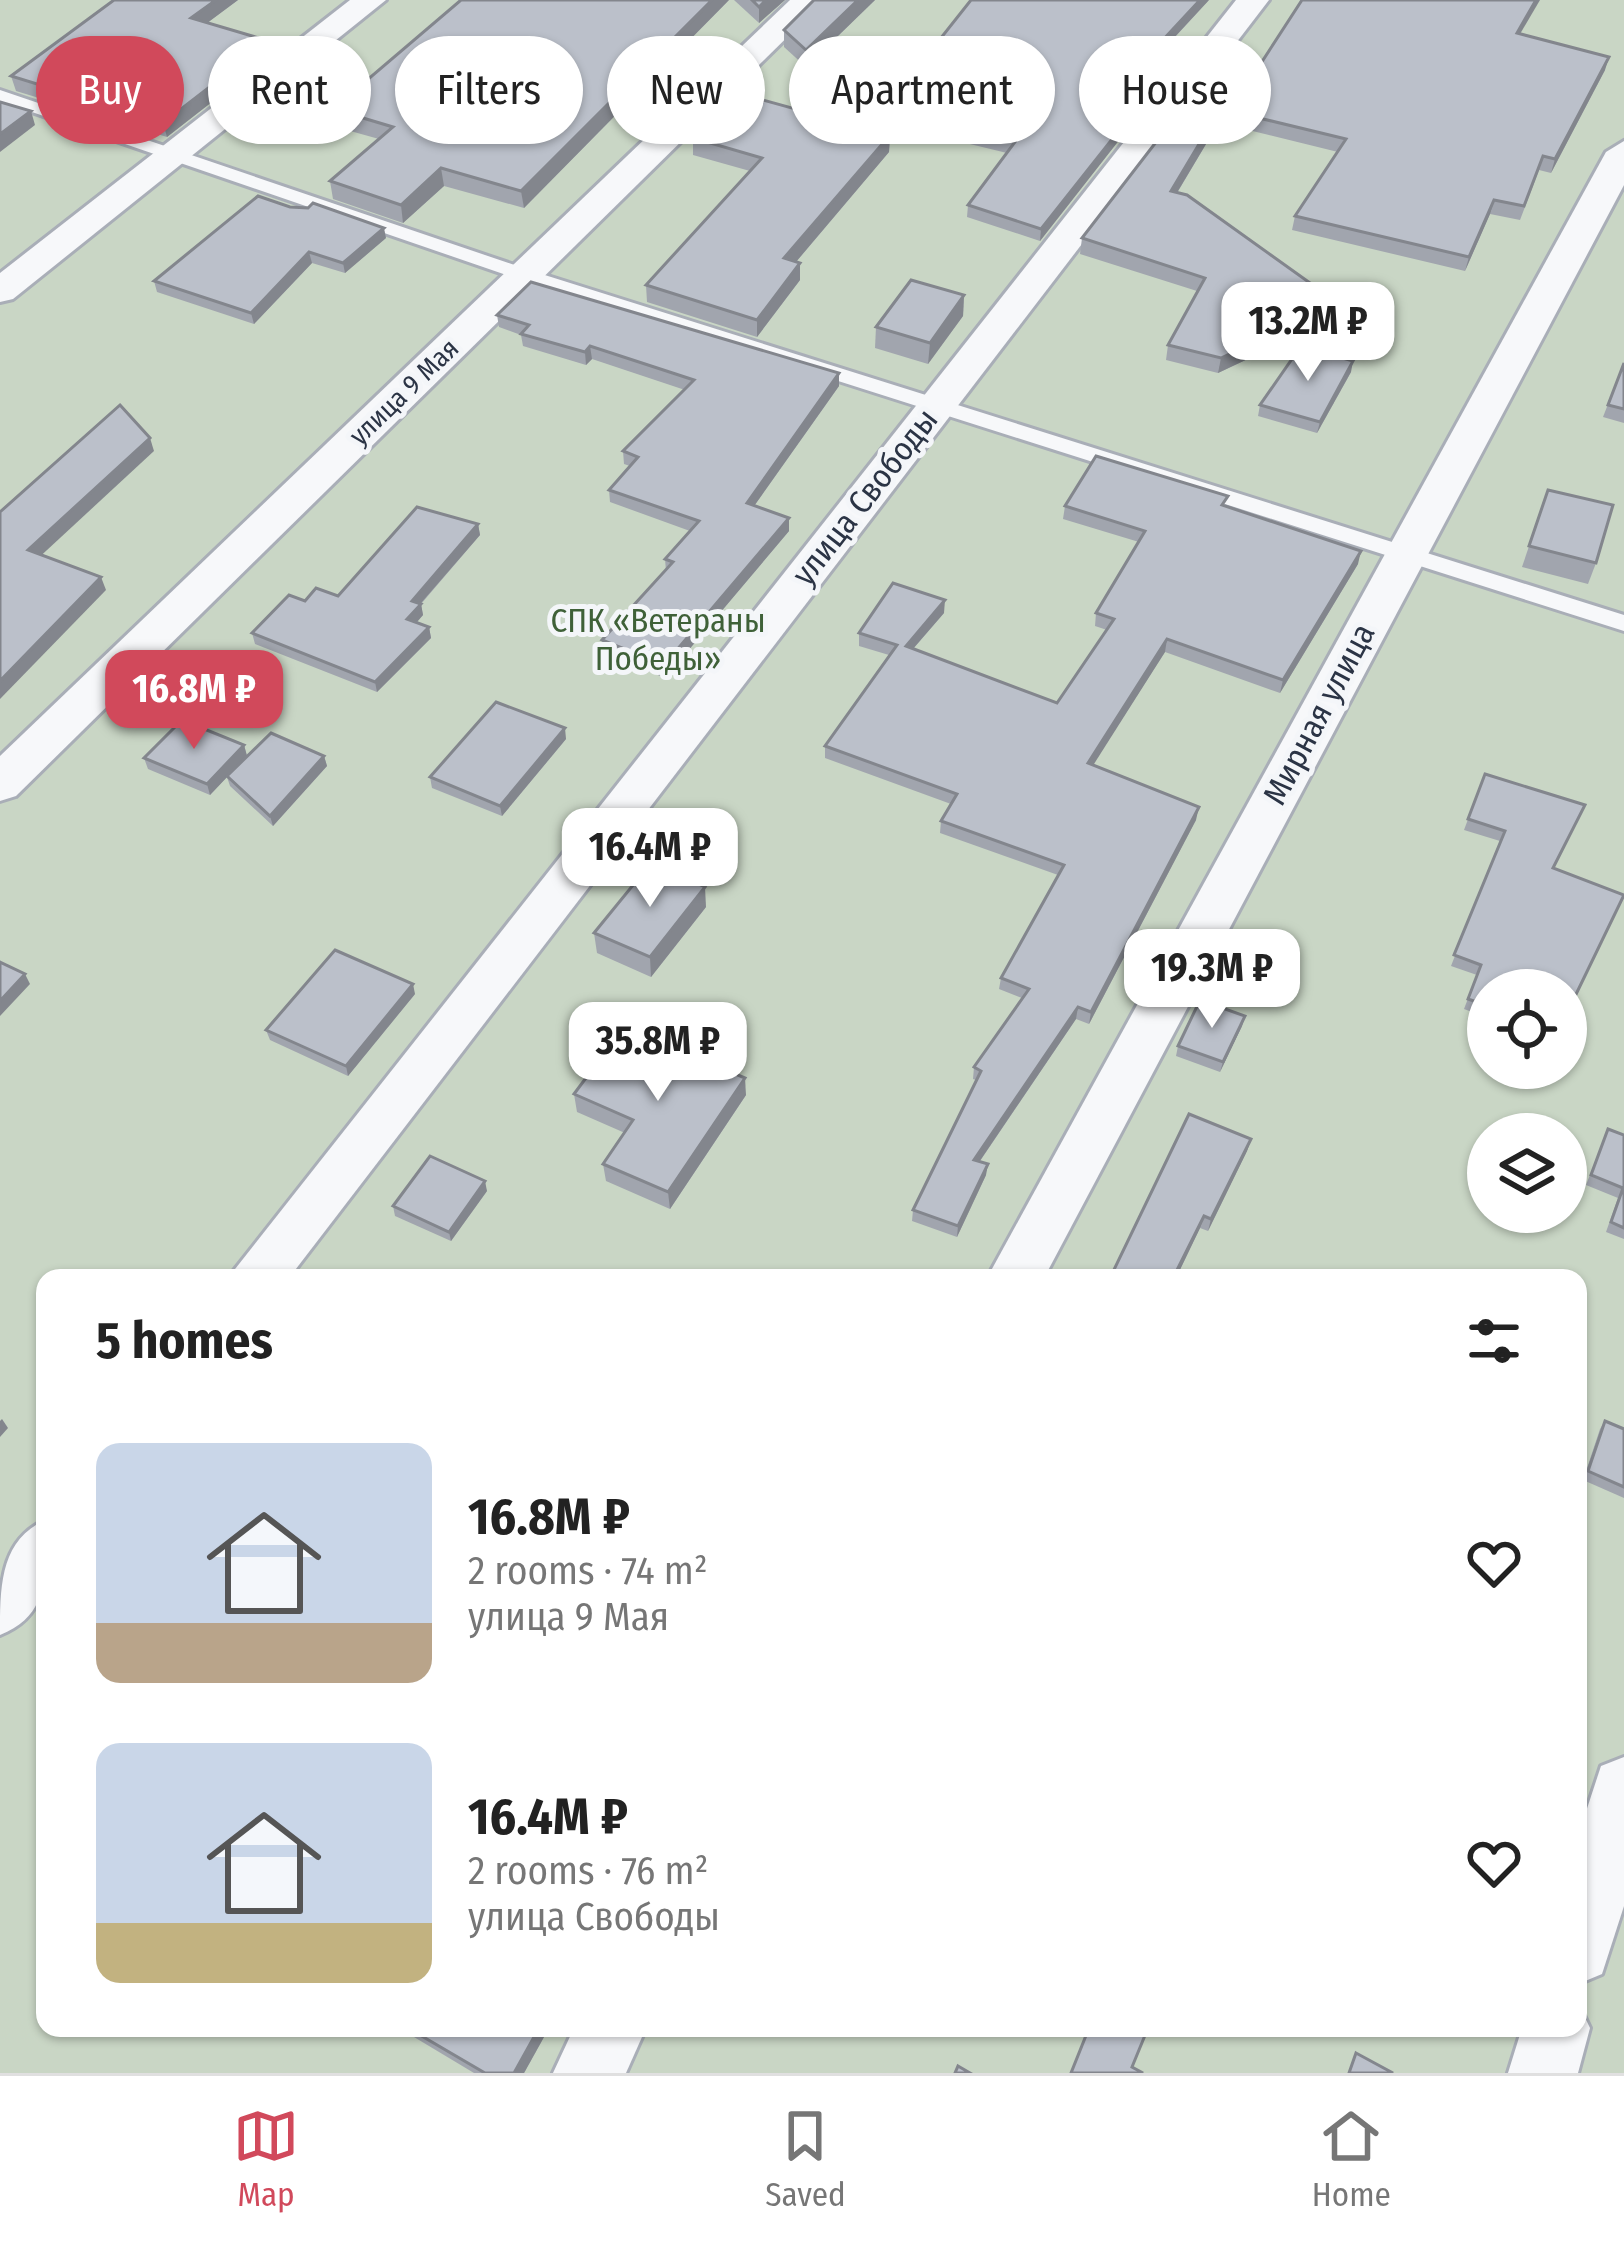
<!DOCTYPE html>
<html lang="en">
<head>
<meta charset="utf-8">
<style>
	:root { --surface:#fff; --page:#f6f6f6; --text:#222; --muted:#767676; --line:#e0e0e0; --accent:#d1495b }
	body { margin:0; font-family:"Fira Sans Condensed",sans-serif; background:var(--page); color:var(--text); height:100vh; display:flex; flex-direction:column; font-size:45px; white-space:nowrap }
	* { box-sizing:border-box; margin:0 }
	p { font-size:39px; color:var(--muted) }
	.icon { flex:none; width:66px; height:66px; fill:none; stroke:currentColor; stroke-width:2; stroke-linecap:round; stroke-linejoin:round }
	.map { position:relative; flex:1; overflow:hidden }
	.drawer { position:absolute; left:36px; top:1269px; width:1551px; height:768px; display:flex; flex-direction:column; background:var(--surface); border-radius:24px; box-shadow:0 3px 9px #0004 }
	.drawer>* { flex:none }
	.top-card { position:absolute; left:36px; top:36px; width:1554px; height:108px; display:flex; gap:24px }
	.tools { position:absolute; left:1467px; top:969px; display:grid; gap:24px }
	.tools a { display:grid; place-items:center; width:120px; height:120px; border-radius:50%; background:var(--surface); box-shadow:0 3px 9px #0004; font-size:60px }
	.price { position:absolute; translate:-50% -102px; padding:0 27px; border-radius:24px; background:#fff; color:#222; font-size:39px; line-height:78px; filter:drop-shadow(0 3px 6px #0008) }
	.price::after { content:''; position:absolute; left:50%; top:72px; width:36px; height:27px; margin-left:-18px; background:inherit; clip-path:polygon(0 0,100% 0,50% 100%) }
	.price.current { background:var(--accent); color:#fff }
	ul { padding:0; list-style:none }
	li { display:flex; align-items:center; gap:36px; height:300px; padding:0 60px }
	li span { display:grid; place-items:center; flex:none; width:336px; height:240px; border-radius:24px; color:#555 }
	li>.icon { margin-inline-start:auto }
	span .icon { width:144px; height:144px; fill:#fffc; stroke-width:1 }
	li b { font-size:51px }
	h2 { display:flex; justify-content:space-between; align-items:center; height:144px; padding:0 60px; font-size:51px }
	.pill { padding:0 42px; border-radius:54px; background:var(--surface); box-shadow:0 3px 9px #0004; font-size:42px; line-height:108px }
	.pill.current { background:var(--accent); color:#fff }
	.dock { display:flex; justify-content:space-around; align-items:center; height:168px; border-top:3px solid var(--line); background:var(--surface); font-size:33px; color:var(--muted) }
	.dock a { display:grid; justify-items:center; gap:6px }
	.dock .current { color:var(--accent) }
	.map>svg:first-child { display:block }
</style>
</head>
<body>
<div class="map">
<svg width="1624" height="2073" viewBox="0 0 1624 2073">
	<rect width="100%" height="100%" fill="#e4e7ec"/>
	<path fill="#c9d6c5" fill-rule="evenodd" d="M0,0H1624V2073H0ZM1488,990H1566V1068H1488ZM1488,1134H1566V1212H1488ZM45,1278H1578V2028H45Z"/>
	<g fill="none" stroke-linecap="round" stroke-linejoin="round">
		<g stroke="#a9aeb7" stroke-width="6">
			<polygon id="service" points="0,90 532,271 1624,615 1624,631 518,279 0,101"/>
		</g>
		<g stroke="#a9aeb7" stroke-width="6">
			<g id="minor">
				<polygon points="350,0 386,0 13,299 0,302 0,273"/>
				<polygon points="790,0 825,0 16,796 0,801 0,756"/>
				<polygon points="1236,0 1269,0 289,1278 228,1278"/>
				<polygon points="1624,141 1624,185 1044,1278 987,1278 1606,152"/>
				<path d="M45,1520C45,1569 53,1614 0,1635C0,1586 0,1541 45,1520Z"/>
				<polygon points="1624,1757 1624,1906 1602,1974 1578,1984 1578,1836 1601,1766"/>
				<polygon points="1578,2003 1590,2028 1578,2073 1508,2073 1522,2028 1578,2028"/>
				<polygon points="574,2028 646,2028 626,2073 553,2073"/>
			</g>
		</g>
		<use href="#service" fill="#f7f8fa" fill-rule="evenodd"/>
		<use href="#minor" fill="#f7f8fa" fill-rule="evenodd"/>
	</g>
	<g fill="#a1a5ae">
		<polygon points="114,0 238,0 207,23 272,55 167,137 16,91 11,76"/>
		<polygon points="729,0 524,208 444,186 403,223 333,199 330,181 379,139 336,127 333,109"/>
		<polygon points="734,0 785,0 759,23"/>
		<polygon points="814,0 875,0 806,67 784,47 784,30"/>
		<polygon points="1209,0 1118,99 1140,104 1138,116 1040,241 967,217 968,205 1007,153 883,123 883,111"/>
		<polygon points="1520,34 1605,70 1551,173 1539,170 1520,220 1490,214 1465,271 1292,230 1295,216 1338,152 1228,125 1230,111"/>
		<polygon points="1212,134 1177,193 1338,303 1335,318 1218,373 1166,360 1168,345 1197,291 1080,254 1082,238"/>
		<polygon points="890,135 889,152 796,262 800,280 757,337 647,302 646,285 750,171 693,155 693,138"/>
		<polygon points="386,238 345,273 312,263 254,324 157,292 154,281"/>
		<polygon points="964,295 963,316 928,364 875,348 876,327"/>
		<polygon points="497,315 839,386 754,506 789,531 665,678 603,653 602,640 666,571 665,559 690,531 610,502 609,490 630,466 624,464 623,451 685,390 592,359 586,365 523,346 521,335 499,327"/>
		<polygon points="1624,363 1624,423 1603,417"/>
		<polygon points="1351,372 1317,433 1258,416 1260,405"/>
		<polygon points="1548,490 1596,563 1588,584 1522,567"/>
		<polygon points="1065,506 1226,506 1358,564 1280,693 1165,652 1093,764 1196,820 1089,1024 1076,1019 980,1161 986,1175 957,1237 912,1221 913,1210 976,1080 973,1079 974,1067 1022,998 999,989 1001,978 1058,875 940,833 941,821 951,804 825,758 825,746 889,655 859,646 859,633 944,613 913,649 1057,703 1107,630 1095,626 1096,613 1139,542 1063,519"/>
		<polygon points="478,524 480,535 421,604 423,615 416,623 429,627 431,638 377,692 255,644 252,633 338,596"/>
		<polygon points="566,739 502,816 432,788 430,777"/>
		<polygon points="244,745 247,756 324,756 327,766 273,826 230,786 227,777 210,795 148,769 144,758"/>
		<polygon points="1485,774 1585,805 1488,990 1488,1018 1464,1009 1477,975 1451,966 1500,841 1464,830"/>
		<polygon points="706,907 651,977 597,953 594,933"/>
		<polygon points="415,994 348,1076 270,1040 266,1030"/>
		<polygon points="1242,1026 1220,1072 1176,1056 1178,1046"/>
		<polygon points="574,1094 746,1095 670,1209 606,1181 603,1164 625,1133 577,1112"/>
		<polygon points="1608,1129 1624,1135 1624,1239 1606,1232 1618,1198 1586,1185"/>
		<polygon points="1251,1139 1247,1151 1208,1231 1200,1228 1176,1278 1110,1278"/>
		<polygon points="487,1191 451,1241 395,1216 393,1206"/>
		<polygon points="1605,1421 1624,1429 1624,1498 1583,1480 1600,1429"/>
		<polygon points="399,2028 549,2028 524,2073 474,2073"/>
	</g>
	<g fill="#83868d">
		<polygon points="216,0 238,0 195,32 191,18"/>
		<polygon points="712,0 729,0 524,208 521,191"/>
		<polygon points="766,0 785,0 759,23 759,7"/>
		<polygon points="858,0 875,0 806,67 806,50"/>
		<polygon points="1200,0 1209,0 1108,109 1110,97"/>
		<polygon points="1536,0 1540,0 1513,46 1517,33"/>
		<polygon points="269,41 272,55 167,137 163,123"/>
		<polygon points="1609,57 1605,70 1551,173 1555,159"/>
		<polygon points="1140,104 1138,116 1040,241 1041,229"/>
		<polygon points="31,111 35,125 0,152 0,134"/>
		<polygon points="1214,119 1212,134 1169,206 1171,191"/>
		<polygon points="890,135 889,152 784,276 784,258"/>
		<polygon points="441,168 444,186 403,223 401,205"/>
		<polygon points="1494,200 1490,214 1465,271 1469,257"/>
		<polygon points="384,228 386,238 345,273 343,263"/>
		<polygon points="309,252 312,263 254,324 251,313"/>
		<polygon points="800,263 800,280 757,337 757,320"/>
		<polygon points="964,295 963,316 928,364 930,343"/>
		<polygon points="1338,303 1335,318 1218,373 1221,358"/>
		<polygon points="590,346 592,359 586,365 585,352"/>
		<polygon points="1353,361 1351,372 1317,433 1320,422"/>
		<polygon points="839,373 839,386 747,516 747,503"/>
		<polygon points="150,438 154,451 33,563 28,550"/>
		<polygon points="789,518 789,531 665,678 664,665"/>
		<polygon points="478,524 480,535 414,611 412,601"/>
		<polygon points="1361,551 1358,564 1280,693 1283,680"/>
		<polygon points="101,577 106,590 0,699 0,681"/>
		<polygon points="945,600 944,613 905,658 906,646"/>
		<polygon points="421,604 423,615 410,630 407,619"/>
		<polygon points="429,627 431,638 377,692 375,682"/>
		<polygon points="1167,639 1165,652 1087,775 1088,763"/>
		<polygon points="565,728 566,739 502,816 500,806"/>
		<polygon points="244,745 247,756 210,795 207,784"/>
		<polygon points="324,756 327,766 273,826 270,816"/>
		<polygon points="1199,807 1196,820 1089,1024 1091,1012"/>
		<polygon points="705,887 706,907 651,977 650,957"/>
		<polygon points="25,974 30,984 0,1016 0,1001"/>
		<polygon points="413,984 415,994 348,1076 346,1066"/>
		<polygon points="1078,1007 1076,1019 973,1171 974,1160"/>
		<polygon points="1245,1016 1242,1026 1220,1072 1223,1062"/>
		<polygon points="745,1078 746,1095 670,1209 668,1192"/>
		<polygon points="1251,1139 1247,1151 1208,1231 1211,1219"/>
		<polygon points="988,1164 986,1175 957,1237 958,1226"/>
		<polygon points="485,1181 487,1191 451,1241 449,1232"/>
		<polygon points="1204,1216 1200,1228 1176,1278 1173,1278"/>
		<polygon points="2,1419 8,1428 0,1437 0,1421"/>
		<polygon points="539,2028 549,2028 524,2073 514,2073"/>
	</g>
	<g fill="#bbc0ca" stroke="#83868d" stroke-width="3">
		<polygon points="114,0 216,0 191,18 269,41 163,123 11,76"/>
		<polygon points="461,0 712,0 521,191 441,168 401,205 330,181 393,127 333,109"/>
		<polygon points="752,0 766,0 759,7"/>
		<polygon points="814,0 858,0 806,50 784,30"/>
		<polygon points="971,0 1200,0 1110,97 1140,104 1041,229 968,205 1015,142 883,111"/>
		<polygon points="1302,0 1536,0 1517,33 1609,57 1555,159 1543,156 1524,206 1494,200 1469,257 1295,216 1346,139 1230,111"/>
		<polygon points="734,92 890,135 784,258 800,263 757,320 646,285 762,158 693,138"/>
		<polygon points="0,102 31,111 0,134"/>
		<polygon points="1180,111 1214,119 1171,191 1187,195 1338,303 1221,358 1168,345 1205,278 1082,238"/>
		<polygon points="258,196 290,207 308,208 313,203 384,228 343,263 309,252 251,313 154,281"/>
		<polygon points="911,280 964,295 930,343 876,327"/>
		<polygon points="531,282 839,373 747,503 789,518 664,665 602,640 673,562 665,559 699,521 609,490 638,457 623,451 694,380 590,346 585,352 521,334 529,325 497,315"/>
		<polygon points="1301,346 1353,361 1320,422 1260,405"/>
		<polygon points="1624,363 1624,409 1608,405"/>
		<polygon points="120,405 150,438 28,550 101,577 0,681 0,512"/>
		<polygon points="1096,456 1228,496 1222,505 1361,551 1283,680 1167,639 1088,763 1199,807 1091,1012 1078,1007 974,1160 988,1164 958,1226 913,1210 981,1071 974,1067 1029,989 1001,978 1064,865 941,821 957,794 825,746 897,645 859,633 893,583 945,600 906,646 1057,703 1114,619 1096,613 1145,531 1065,506"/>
		<polygon points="1548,490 1613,505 1596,563 1529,546"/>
		<polygon points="417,507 478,524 412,601 421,604 407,619 429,627 375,682 252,633 289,595 305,601 316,588 338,596"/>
		<polygon points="496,702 565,728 500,806 430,777"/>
		<polygon points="182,720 244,745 207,784 144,758"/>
		<polygon points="271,733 324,756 270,816 227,776"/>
		<polygon points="1485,774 1585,805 1553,868 1624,895 1566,1015 1566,990 1488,990 1488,1006 1468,999 1481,965 1454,955 1505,831 1468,819"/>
		<polygon points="651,863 705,887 650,957 594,933"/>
		<polygon points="335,950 413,984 346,1066 266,1030"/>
		<polygon points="0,962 25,974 0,1001"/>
		<polygon points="1200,1000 1245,1016 1223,1062 1178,1046"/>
		<polygon points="624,1027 745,1078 668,1192 603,1164 633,1120 574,1094"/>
		<polygon points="1189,1114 1251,1139 1211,1219 1204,1216 1173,1278 1110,1278"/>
		<polygon points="1608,1129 1624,1135 1624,1228 1611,1222 1623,1188 1591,1175"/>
		<polygon points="430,1156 485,1181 449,1232 393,1206"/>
		<polygon points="1605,1421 1624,1429 1624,1487 1588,1471"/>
		<polygon points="408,2028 539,2028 514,2073 485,2073"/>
		<polygon points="1089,2028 1148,2028 1132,2067 1143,2073 1071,2073"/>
		<polygon points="1356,2053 1393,2073 1349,2073"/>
		<polygon points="958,2066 970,2073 955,2073"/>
	</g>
	<g text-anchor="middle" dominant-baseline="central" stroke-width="10" stroke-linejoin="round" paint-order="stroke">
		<g font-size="27" fill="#2b3445" stroke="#f4f6f9">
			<text transform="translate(404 392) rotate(-44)">улица 9 Мая</text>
		</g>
		<g font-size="33" fill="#2b3445" stroke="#f4f6f9">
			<text transform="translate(865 497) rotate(-52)">улица Свободы</text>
			<text transform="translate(1319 714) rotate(-62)">Мирная улица</text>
		</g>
		<g font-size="33" fill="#3f6138" stroke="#f4f6f9">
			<text x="658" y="621">СПК «Ветераны<tspan x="658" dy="38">Победы»</tspan></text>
		</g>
	</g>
</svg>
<div class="tools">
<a><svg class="icon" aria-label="locate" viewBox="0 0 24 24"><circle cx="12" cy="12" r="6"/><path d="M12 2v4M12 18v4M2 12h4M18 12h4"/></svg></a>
<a><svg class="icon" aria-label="layers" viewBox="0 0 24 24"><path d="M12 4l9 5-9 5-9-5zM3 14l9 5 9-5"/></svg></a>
</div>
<b class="price" style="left:1308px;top:384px">13.2M ₽</b>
<b class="price current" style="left:194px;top:752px">16.8M ₽</b>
<b class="price" style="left:650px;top:910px">16.4M ₽</b>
<b class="price" style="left:1212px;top:1031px">19.3M ₽</b>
<b class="price" style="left:658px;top:1104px">35.8M ₽</b>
<div class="top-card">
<a class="pill current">Buy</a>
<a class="pill">Rent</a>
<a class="pill">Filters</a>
<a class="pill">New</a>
<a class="pill">Apartment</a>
<a class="pill">House</a>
</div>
<section class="drawer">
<h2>5 homes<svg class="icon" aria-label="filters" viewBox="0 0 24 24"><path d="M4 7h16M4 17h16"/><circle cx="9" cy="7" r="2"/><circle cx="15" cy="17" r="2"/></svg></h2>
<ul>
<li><span style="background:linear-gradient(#c9d6e8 75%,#b9a48a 0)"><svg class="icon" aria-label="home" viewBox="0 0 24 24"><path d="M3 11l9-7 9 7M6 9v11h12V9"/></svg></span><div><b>16.8M ₽</b><p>2 rooms · 74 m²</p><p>улица 9 Мая</p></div><svg class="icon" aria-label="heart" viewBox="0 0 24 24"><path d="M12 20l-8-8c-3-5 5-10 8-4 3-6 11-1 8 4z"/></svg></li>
<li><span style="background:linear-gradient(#c9d6e8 75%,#c2b280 0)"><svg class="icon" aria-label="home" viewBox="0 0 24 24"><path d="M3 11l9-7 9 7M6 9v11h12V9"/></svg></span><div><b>16.4M ₽</b><p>2 rooms · 76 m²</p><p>улица Свободы</p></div><svg class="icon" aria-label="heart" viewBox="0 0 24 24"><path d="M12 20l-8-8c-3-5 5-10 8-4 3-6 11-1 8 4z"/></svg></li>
</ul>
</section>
</div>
<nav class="dock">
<a class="current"><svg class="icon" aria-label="map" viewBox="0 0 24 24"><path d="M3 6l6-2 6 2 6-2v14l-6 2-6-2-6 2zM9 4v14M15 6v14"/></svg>Map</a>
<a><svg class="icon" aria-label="saved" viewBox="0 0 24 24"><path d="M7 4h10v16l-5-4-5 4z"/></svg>Saved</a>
<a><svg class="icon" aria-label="home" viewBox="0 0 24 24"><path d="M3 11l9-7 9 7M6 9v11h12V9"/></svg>Home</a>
</nav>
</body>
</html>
